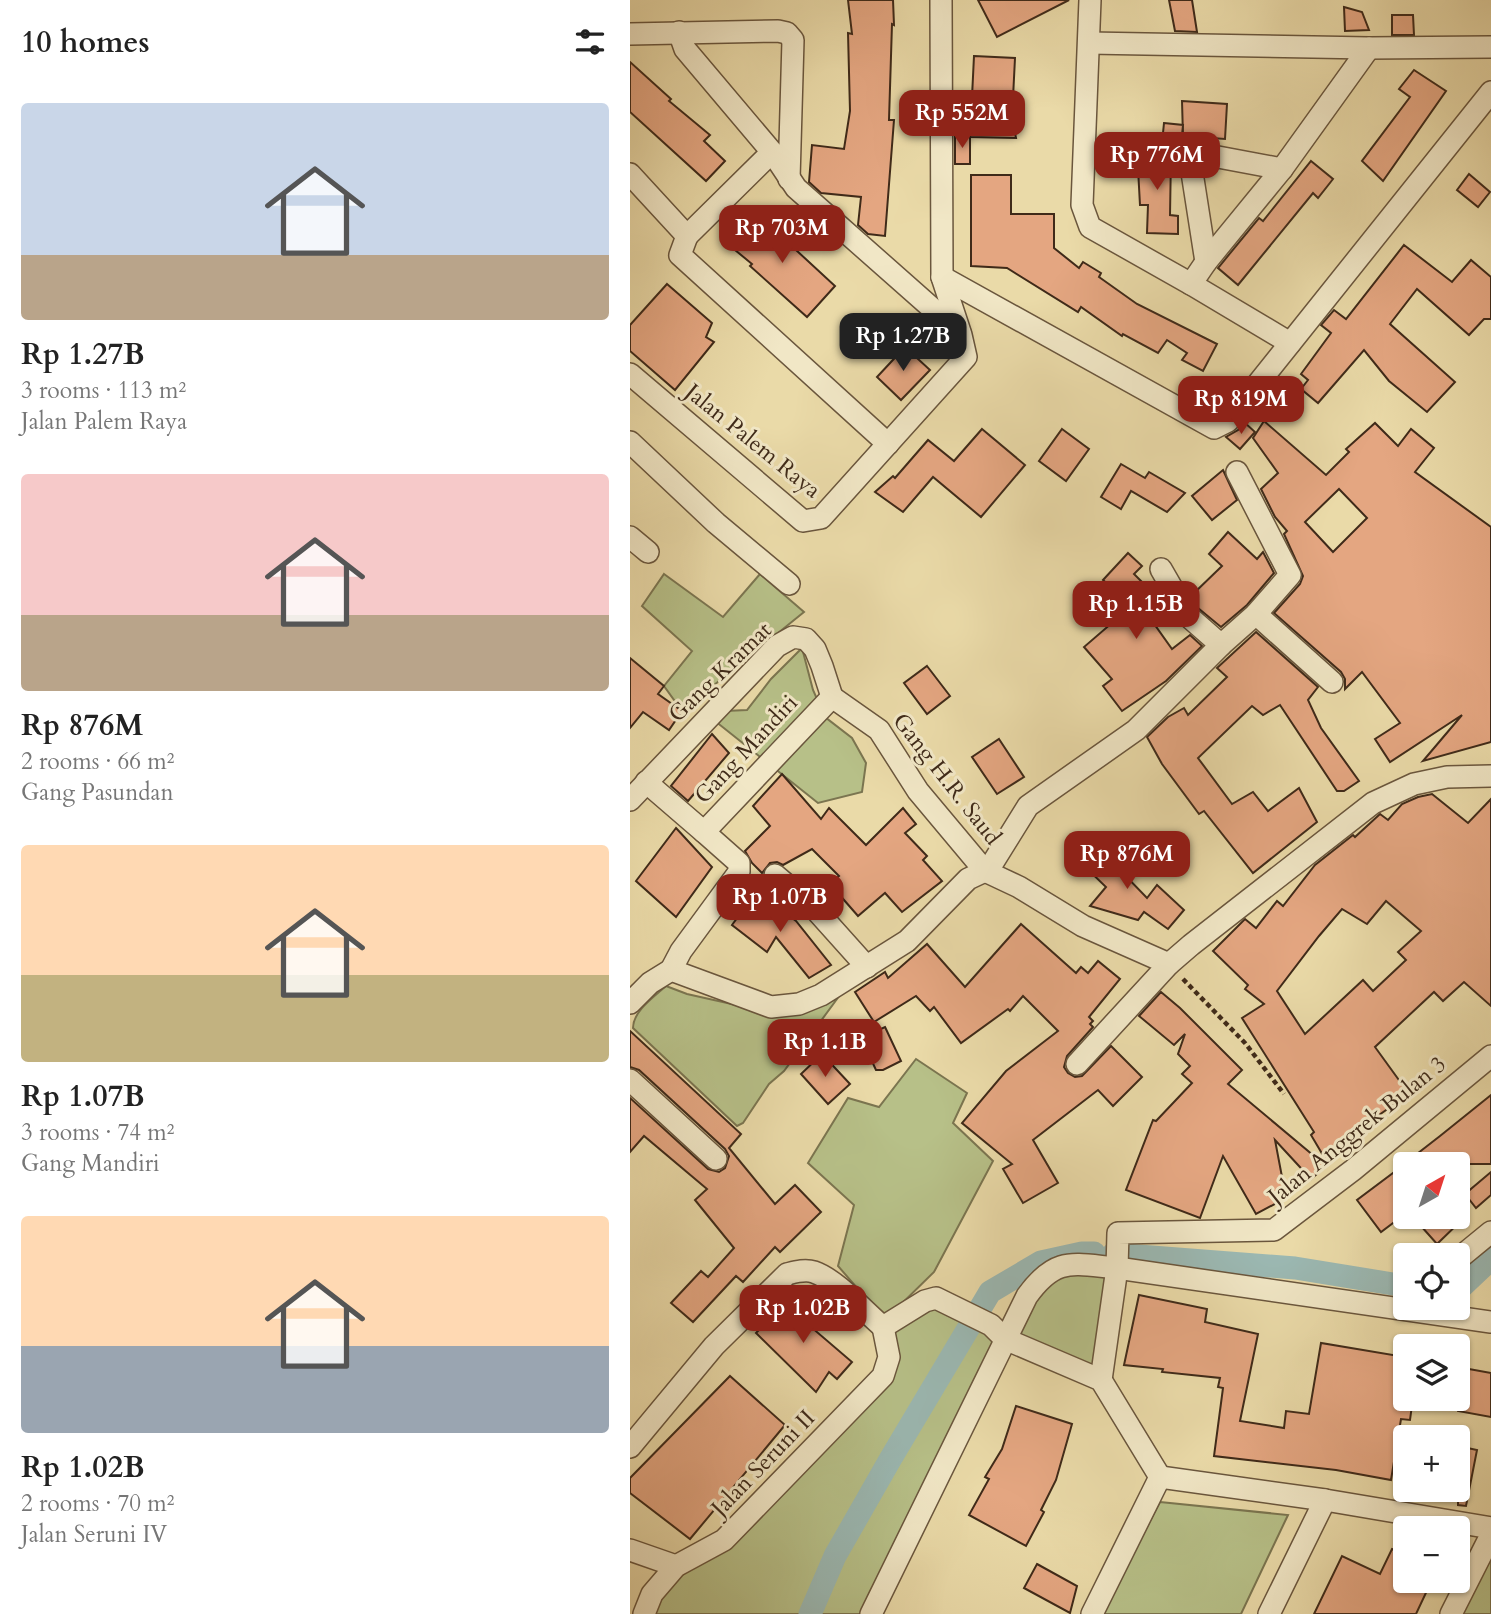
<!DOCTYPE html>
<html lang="en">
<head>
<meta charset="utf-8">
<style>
	:root { --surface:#fff; --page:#f6f6f6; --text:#222; --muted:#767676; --accent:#8f2418 }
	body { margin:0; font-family:Cardo,serif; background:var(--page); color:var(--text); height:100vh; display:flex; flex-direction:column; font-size:26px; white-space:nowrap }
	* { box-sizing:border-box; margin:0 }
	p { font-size:23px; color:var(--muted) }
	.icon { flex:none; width:38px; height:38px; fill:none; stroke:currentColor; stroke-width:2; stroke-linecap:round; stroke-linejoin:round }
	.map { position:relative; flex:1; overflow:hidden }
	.details { display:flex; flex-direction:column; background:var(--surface); width:630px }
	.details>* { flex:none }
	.needle { width:46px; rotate:39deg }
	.fabs { position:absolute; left:763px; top:1152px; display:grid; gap:14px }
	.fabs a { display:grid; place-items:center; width:77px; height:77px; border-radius:7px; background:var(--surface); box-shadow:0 2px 5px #0004; font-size:35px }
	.price { position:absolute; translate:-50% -60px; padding:0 16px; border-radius:14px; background:var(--accent); color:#fff; font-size:23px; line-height:46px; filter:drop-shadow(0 2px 4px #0008) }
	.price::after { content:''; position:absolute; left:50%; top:42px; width:21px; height:16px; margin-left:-10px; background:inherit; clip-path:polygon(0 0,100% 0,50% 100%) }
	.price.current { background:#222; color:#fff }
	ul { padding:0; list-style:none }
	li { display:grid; align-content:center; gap:14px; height:371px; padding:0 21px }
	li span { display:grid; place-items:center; height:217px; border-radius:7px; color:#555 }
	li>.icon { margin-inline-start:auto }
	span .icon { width:126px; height:126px; fill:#fffc; stroke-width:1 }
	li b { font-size:30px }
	h2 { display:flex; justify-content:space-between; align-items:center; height:84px; padding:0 21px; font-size:30px }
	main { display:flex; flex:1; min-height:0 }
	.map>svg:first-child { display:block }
</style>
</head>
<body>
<main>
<section class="details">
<h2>10 homes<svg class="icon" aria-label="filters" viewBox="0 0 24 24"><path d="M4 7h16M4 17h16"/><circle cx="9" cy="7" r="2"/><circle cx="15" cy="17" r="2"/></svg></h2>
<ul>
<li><span style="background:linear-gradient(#c9d6e8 70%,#b9a48a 0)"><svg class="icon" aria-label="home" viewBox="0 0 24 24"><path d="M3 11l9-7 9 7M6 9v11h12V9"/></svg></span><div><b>Rp 1.27B</b><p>3 rooms · 113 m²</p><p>Jalan Palem Raya</p></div></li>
<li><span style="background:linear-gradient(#f6c9c9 65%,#b9a48a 0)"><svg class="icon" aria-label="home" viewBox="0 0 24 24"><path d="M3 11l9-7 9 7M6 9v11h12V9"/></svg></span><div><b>Rp 876M</b><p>2 rooms · 66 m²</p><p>Gang Pasundan</p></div></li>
<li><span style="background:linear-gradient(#ffd9b3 60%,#c2b280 0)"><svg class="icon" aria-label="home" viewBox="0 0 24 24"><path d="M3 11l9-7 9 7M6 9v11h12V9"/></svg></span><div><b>Rp 1.07B</b><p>3 rooms · 74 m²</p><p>Gang Mandiri</p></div></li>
<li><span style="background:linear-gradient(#ffd9b3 60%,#9aa5b1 0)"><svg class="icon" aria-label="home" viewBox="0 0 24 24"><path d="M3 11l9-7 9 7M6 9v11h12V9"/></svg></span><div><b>Rp 1.02B</b><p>2 rooms · 70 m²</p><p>Jalan Seruni IV</p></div></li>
</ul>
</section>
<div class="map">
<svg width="861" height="1614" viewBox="0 0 861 1614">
	<rect width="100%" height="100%" fill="#eadaa8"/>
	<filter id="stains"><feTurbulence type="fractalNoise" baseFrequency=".00286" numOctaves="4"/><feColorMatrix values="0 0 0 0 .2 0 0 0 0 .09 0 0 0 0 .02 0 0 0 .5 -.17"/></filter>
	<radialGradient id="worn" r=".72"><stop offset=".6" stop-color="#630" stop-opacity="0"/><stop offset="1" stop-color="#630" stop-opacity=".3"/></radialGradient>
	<g fill="#b7c088" stroke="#7b7550" stroke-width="2">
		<polygon points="34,574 93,617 130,574 174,612 52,711 34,686 62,651 12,606"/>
		<polygon points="172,648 183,690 195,717 222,738 236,763 232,792 188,803 85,721 95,711 117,710 141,679"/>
		<path d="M36,986L57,994L155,1016L207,999L154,1071L139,1084L113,1123L107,1126L3,1028C3,1011 24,997 36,986Z"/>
		<polygon points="286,1059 337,1093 323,1123 363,1161 304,1272 255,1320 208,1266 224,1205 178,1163 218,1098 249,1107"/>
		<polygon points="487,1268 471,1380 375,1340 241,1614 14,1614 22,1594 94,1540 253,1376 253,1327 295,1301 375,1339 408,1280"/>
		<polygon points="530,1502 658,1515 611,1614 471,1614"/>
		<polygon points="861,1535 861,1614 821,1614"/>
	</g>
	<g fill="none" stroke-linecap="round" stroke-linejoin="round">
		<g stroke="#9bb8b2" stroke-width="23">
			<polyline points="483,1254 665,1268 775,1286"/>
			<polyline points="828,1290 861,1259"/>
			<polyline points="180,1614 205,1556 261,1458 360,1292 411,1262 452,1253 464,1253"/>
		</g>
	</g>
	<g fill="#e4a681" stroke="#3f2a19" stroke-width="2" fill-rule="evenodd">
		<polygon points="218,0 263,0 264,25 262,24 259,120 264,120 255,236 238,234 228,225 231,197 191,193 179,182 182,145 214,149 220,111 218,33 222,34"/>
		<polygon points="348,0 439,0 367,37"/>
		<polygon points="539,0 562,0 567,32 545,31"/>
		<polygon points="714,7 732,12 739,30 715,31"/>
		<polygon points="762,15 783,15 784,35 762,35"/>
		<polygon points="344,56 385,58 382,118 386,138 340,137 345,97 342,97"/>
		<polygon points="0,62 41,99 39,101 80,135 74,141 95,161 76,181 0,112"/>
		<polygon points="784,70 816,91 753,181 732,161 780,97 769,89"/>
		<polygon points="552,101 597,104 595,139 553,136"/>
		<polygon points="534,123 553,125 550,155 531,153"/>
		<rect x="325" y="137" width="15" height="27"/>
		<polygon points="507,150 541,155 540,215 548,216 548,234 517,233 518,205 510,205"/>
		<polygon points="681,161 703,179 688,198 683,193 608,285 588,268 629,218 633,221"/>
		<polygon points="839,174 860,192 848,207 827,190"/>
		<polygon points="341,175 381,175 381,214 424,214 424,248 449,268 453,262 471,273 469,277 507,304 587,344 573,371 552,360 557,353 537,340 528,353 493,334 492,336 451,307 448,312 377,268 341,266"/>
		<polygon points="126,212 155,235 153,238 205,286 177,317 120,266 122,264 99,245"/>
		<polygon points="774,245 822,282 841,260 861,277 861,319 854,319 839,335 787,289 760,324 825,382 797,412 759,381 734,350 688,403 671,389 678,380 671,374 701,333 691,325 704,310 716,319"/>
		<polygon points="37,284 82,323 76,337 84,342 45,390 0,351 0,325"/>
		<polygon points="275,347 300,370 271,400 247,377"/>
		<path d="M634,421L696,475L719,452L716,449L745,423L768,446L781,429L804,448L785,472L861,527V742L793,761L832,715L760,762L745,739L770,723L732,672L715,689V679L711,672L644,613L670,584L673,576L654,534L657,531L645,517L631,489L648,473L623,438ZM709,489L737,518L703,552L675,522Z"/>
		<polygon points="614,422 625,432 610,449 596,437 608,430"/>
		<polygon points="352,429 395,465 351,517 303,477 273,512 245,492 263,476 265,478 298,440 324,461"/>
		<polygon points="432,429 459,449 436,481 409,461"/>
		<polygon points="491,464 515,478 519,472 555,493 537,512 501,491 491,509 471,497"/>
		<polygon points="593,470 607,500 582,520 562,496"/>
		<polygon points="598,532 627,559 633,552 644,573 617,605 591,627 568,608 561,596 592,566 579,554"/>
		<polygon points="498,553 512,566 504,574 534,604 520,618 542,649 560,635 572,646 536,681 492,711 473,686 482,679 454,647 497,610 492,605 496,601 473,580"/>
		<polygon points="626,632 688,687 678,700 691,728 729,781 714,791 707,791 650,705 633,715 622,706 568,758 602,804 623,792 638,811 669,788 687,822 623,873 574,811 569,814 532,764 517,737 538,717 554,708 558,715 597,677 587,668"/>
		<polygon points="0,658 34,686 28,694 52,711 39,730 13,712 0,728"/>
		<polygon points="297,666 320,696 297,714 274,683"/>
		<polygon points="82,734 99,753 58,801 41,786"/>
		<polygon points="369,739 394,777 367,794 342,757"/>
		<polygon points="152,774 191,819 199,808 236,845 273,808 286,824 275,833 297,856 293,860 312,881 272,912 255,893 228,916 200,884 209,876 182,849 153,865 147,862 140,863 132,873 122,863 115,851 140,826 123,806"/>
		<path d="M802,794L838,823L861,799V1006L834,982L813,1001L804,992L745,1047L779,1094L729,1129L697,1162L681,1135L684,1132L612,1018L634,1004L615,989L618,985L583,951L615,919L626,928L647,901L653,906L685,865L723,835L725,837L750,814L758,820L772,804L788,797ZM756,901L791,931L768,952L776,960L743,991L733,980L675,1034L647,991L689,936L712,909L737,924Z"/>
		<polygon points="46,828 82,867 46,917 6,881"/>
		<polygon points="470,841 491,860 486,866 517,898 527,885 554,910 538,929 514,912 508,920 460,906 476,887 450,862"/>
		<polygon points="127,891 166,921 201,965 179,978 146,937 137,952 102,925"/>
		<polygon points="391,924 446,973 451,967 458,973 468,961 490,979 459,1017 463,1021 460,1024 463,1027 437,1056 434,1067 438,1073 445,1077 452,1076 481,1046 512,1077 483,1106 468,1090 403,1140 428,1183 393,1203 373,1169 382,1164 332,1123 376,1071 428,1031 393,996 380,1011 378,1009 331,1043 304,1007 300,1011 286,996 244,1022 225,992 255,972 258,978 297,944 335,987"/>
		<polygon points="531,992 550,1008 612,1070 598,1084 696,1166 681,1179 645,1140 656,1198 626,1214 593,1156 570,1218 496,1190 523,1120 526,1121 562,1083 552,1074 560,1066 548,1054 555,1034 544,1045 509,1016"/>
		<polygon points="255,1027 271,1061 253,1070 246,1070 231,1038"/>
		<polygon points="0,1031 111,1134 99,1148 145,1204 165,1185 191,1212 150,1252 145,1247 113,1282 106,1276 63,1322 41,1303 71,1271 78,1277 104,1248 65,1200 77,1189 14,1136 0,1152 0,1098 78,1169 89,1172 95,1168 99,1156 95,1149 9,1070 0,1067"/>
		<polygon points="192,1054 220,1084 198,1104 171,1074"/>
		<polygon points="861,1095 861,1164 774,1164 810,1136"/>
		<polygon points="775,1164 775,1214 751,1232 727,1200"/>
		<polygon points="861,1172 861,1195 846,1208 835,1194"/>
		<polygon points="802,1216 836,1216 807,1244 791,1226"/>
		<polygon points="509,1295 577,1309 575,1322 628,1334 610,1421 654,1428 656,1411 679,1414 691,1343 775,1357 775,1398 783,1398 780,1420 771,1419 761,1480 706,1470 584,1456 593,1388 588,1387 590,1378 532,1372 533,1369 494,1365"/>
		<polygon points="161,1296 187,1320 181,1327 222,1362 207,1379 199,1372 186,1392 126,1333"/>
		<polygon points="828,1367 861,1373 861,1417 828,1411"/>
		<polygon points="100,1376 155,1425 60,1539 0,1493 0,1478"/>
		<polygon points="386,1406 442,1424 426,1480 411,1510 414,1512 396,1546 339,1515 359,1479 355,1477 372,1449"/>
		<polygon points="828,1446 847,1450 836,1506 828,1505"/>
		<polygon points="762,1549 775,1555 775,1580 802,1580 786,1614 684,1614 712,1556 750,1574"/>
		<polygon points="407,1564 447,1586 440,1613 394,1588"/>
	</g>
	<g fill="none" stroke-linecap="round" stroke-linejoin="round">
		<g stroke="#6a563d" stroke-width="24">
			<g id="minor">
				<polyline points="460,0 452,205 460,227 561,284 660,343"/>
				<polyline points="49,32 55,49 142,152 166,188 330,333"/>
				<polyline points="0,34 148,31 157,33 163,40 159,179"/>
				<polyline points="459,43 739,48 861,47"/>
				<polyline points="0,174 57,236 50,255 258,444"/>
				<polyline points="57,236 142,152"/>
				<polyline points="576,262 561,166 565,158 572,154 652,169"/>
				<polyline points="312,277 584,428 598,421 861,92"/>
				<polyline points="561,284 576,262 652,169 739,48"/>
				<polyline points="0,374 173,521 191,518 336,357 331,335 312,277 311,0"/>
				<polyline points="0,442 86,523 159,584"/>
				<polyline points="0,537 18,552"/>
				<polyline points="531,569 558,616 591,645"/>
				<polyline points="626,614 702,682"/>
				<polyline points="202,697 249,730 288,791 355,871"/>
				<polyline points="16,782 74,832"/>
				<polyline points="0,800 147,646 163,637 176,639 185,649 192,666 202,697"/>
				<polyline points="357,872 398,806 506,730 591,645 626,614 660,575 607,472"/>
				<polyline points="145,875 185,909 237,967"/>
				<polyline points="41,970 51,951 109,872 109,863 74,832 202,697"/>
				<polyline points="0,1003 20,983 41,970 141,1007 169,1004 191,995 277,941 338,879 355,871 389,887 453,926 539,964 561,945 743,803 784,784 817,777 861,776"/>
				<polyline points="447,1064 539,964"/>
				<polyline points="0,1080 86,1159"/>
				<polyline points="828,1259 861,1232"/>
				<polyline points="253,1327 295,1301 306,1298 361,1325 375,1339 471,1380 530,1477 462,1614"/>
				<polyline points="471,1380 487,1268 488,1233 644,1230 723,1170 861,1056"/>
				<path d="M0,1447L84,1346L157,1274C165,1272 175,1269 184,1272C207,1280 234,1311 253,1327"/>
				<polyline points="530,1477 695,1500 861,1528"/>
				<polyline points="0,1550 46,1566"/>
				<polyline points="14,1614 22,1594 46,1566 94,1540 253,1376 259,1357 253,1327"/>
				<path d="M241,1614L397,1296C426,1256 442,1264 487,1268L861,1322"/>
				<polyline points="639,1614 695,1500"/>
				<polyline points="821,1614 861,1535"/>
			</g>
		</g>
		<polyline stroke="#3f2a19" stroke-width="4.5" stroke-dasharray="5 3.5" stroke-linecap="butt" points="553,979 615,1043 654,1094"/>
		<use href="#minor" stroke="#f1e7c6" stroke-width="21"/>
	</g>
	<g text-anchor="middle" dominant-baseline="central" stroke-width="6" stroke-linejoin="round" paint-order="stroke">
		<g font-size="23" fill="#3f2a19" stroke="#f1e7c6">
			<text transform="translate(123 441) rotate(39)">Jalan Palem Raya</text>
			<text transform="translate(90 672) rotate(-44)">Gang Kramat</text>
			<text transform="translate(116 749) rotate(-47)">Gang Mandiri</text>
			<text transform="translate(317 779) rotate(52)">Gang H.R. Saud</text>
			<text transform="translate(727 1130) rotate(-39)">Jalan Anggrek Bulan 3</text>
			<text transform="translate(133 1463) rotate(-46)">Jalan Seruni II</text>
		</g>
	</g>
	<rect width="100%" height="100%" filter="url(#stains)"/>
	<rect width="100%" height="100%" fill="url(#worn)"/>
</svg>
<div class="fabs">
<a><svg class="needle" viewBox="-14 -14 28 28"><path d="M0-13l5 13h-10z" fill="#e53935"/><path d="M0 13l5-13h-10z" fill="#767676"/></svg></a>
<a><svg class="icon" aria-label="locate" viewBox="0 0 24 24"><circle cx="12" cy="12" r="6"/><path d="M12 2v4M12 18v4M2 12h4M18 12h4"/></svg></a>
<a><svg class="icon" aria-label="layers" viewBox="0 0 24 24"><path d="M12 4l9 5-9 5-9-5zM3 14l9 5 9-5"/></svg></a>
<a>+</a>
<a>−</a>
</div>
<b class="price" style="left:332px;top:150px">Rp 552M</b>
<b class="price" style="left:527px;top:192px">Rp 776M</b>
<b class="price" style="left:152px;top:265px">Rp 703M</b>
<b class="price current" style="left:273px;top:373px">Rp 1.27B</b>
<b class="price" style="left:611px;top:436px">Rp 819M</b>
<b class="price" style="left:506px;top:641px">Rp 1.15B</b>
<b class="price" style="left:497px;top:891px">Rp 876M</b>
<b class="price" style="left:150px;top:934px">Rp 1.07B</b>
<b class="price" style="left:195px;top:1079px">Rp 1.1B</b>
<b class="price" style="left:173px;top:1345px">Rp 1.02B</b>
</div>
</main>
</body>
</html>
